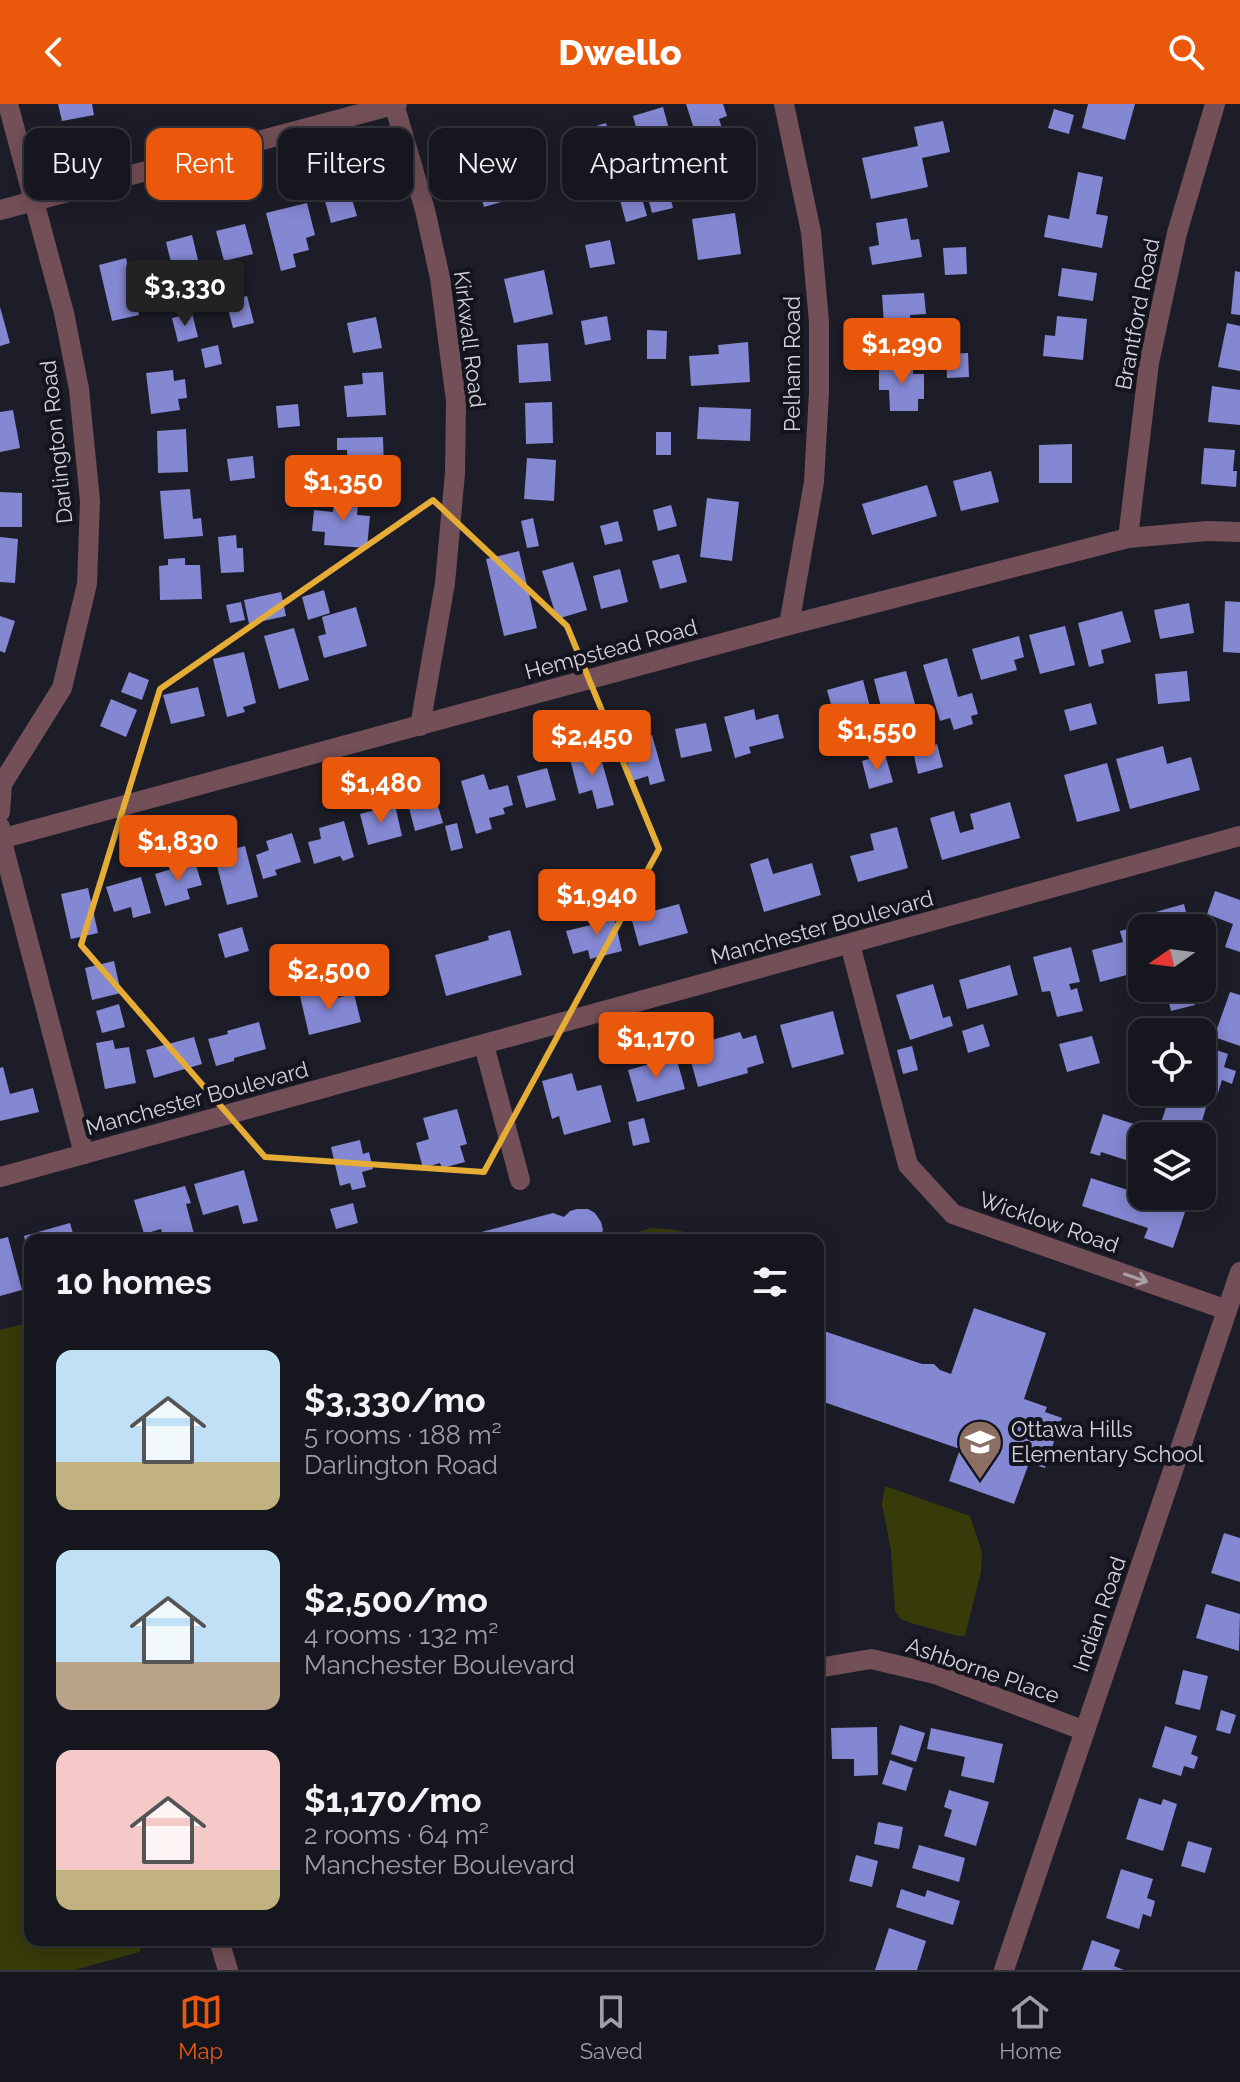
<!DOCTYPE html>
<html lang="en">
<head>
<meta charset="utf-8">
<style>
	:root { --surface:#15161e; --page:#1e1f27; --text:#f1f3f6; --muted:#9d9fa4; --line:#34353c; --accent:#ea580c }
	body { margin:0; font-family:Raleway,sans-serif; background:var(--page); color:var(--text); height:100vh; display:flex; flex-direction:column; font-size:30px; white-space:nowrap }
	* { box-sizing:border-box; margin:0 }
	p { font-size:26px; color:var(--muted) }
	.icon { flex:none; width:44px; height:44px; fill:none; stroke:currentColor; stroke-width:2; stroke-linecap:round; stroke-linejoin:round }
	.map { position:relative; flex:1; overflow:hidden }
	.sheet { position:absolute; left:24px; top:1130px; width:800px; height:712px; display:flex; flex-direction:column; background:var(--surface); border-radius:16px; box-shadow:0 4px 20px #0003,0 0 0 2px var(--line) }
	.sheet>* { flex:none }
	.banner { position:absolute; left:24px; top:24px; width:800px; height:72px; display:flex; gap:16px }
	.needle { width:52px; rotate:256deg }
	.buttons { position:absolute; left:1128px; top:810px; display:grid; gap:16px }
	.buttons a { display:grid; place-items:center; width:88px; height:88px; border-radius:16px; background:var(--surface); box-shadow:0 4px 20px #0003,0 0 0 2px var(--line); font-size:40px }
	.price { position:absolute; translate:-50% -68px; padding:0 18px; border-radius:8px; background:var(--accent); color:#fff; font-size:26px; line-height:52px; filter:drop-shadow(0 2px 4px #0008) }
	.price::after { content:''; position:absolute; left:50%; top:48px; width:24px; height:18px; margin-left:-12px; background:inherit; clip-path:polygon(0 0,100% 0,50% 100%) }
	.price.selected { background:#222; color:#fff }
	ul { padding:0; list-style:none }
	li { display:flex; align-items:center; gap:24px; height:200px; padding:0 32px }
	li span { display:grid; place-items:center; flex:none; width:224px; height:160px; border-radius:16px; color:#555 }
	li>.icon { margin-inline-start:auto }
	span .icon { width:96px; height:96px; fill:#fffc; stroke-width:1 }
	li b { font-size:34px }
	h2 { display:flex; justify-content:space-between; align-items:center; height:96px; padding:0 32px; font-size:34px }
	.chip { padding:0 28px; border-radius:16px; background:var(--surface); box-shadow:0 4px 20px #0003,0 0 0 2px var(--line); font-size:28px; line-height:72px }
	.chip.selected { background:var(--accent); color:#fff }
	header { display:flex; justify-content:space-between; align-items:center; height:104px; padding:0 32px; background:var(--accent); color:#fff; font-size:36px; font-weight:800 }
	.tabs { display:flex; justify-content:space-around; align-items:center; height:112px; border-top:2px solid var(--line); background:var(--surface); font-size:22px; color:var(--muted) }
	.tabs a { display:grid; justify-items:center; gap:4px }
	.tabs .selected { color:var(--accent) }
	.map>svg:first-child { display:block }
</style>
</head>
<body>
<header><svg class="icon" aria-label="back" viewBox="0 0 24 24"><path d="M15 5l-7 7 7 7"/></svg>Dwello<svg class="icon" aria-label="search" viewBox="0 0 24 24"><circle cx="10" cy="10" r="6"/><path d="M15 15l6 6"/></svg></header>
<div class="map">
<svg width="1240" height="1866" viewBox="0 0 1240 1866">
	<rect width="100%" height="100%" fill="#1c1d28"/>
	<g fill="#373b09">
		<path d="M651,1124C671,1125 690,1127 708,1136H631L636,1129Z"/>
		<polygon points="30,1218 30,1836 142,1836 140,1848 74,1866 0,1866 0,1226"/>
		<polygon points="885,1382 970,1412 982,1448 981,1468 965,1532 958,1532 911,1519 901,1515 895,1507 891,1446 882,1400"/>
		<polygon points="818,1448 824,1461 820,1524 818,1525"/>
	</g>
	<g fill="#8487d2">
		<polygon points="58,0 92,0 94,11 62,17"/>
		<polygon points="686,0 723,0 727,12 719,15 734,60 708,68"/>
		<polygon points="1088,0 1135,0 1125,36 1082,24"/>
		<polygon points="663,3 673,40 643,49 633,12"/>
		<polygon points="1054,5 1074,11 1069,30 1048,24"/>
		<polygon points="943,17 950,48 922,54 928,83 871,95 862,54 918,42 914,23"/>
		<polygon points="606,19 618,60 595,66 592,56 581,59 573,29"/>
		<polygon points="522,45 528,68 509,73 515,94 484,103 480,89 471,92 463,62"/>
		<polygon points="1078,68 1103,73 1096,110 1108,112 1102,144 1044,133 1048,111 1069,115"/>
		<polygon points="664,69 673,104 652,109 643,75"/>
		<polygon points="346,75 357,112 331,119 321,82"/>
		<polygon points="640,87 647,112 626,118 619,93"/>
		<polygon points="307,99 315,131 306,134 309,146 293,150 296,163 281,167 266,109"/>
		<polygon points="735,109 741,150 698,156 692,115"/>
		<polygon points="907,114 911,136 919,135 922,153 872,161 869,143 879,141 876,119"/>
		<polygon points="245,120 253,150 224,157 216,127"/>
		<polygon points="192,131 203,177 177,183 166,138"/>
		<polygon points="610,136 615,160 590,164 585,141"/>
		<polygon points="966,143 967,170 945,171 943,144"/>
		<polygon points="126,154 139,211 112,217 99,161"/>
		<polygon points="1062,164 1097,169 1093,197 1058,192"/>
		<polygon points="544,166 553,210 514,219 504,175"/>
		<polygon points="1235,167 1240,168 1240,211 1231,210"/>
		<polygon points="924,189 926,210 910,211 911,233 885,235 882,191"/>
		<polygon points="247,192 254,219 233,224 226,197"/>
		<polygon points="0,203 10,239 0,242"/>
		<polygon points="192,209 198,233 178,238 172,214"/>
		<polygon points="607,212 611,236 585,241 581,217"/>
		<polygon points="1057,212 1087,215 1083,256 1043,252 1045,231 1055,232"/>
		<polygon points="376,213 382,244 353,249 347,219"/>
		<polygon points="1227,219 1240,222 1240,267 1218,263"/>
		<polygon points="647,226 667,227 666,255 647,255"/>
		<polygon points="748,238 750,278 691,282 689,252 719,250 718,241"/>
		<polygon points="548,239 551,277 519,279 517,241"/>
		<polygon points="218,241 222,260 205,264 201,245"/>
		<polygon points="968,249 969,273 947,274 946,250"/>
		<polygon points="879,260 913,261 913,270 924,270 924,295 918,295 918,307 890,307 889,286 879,286"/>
		<polygon points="173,266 174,277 185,275 187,294 178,295 180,306 151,310 146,269"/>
		<polygon points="383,268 386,311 347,313 344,282 363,280 362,269"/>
		<polygon points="1212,282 1240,286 1240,321 1208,318"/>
		<polygon points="552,298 553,339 526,340 525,299"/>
		<polygon points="298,300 300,322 278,324 276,302"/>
		<polygon points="699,303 751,305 750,337 697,335"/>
		<polygon points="13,306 20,344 0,348 0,308"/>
		<polygon points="186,325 188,368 158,369 157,327"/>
		<rect x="656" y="328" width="15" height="23"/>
		<polygon points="383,333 384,365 348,366 347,346 337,346 337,334"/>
		<polygon points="1072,340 1072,379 1039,379 1039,341"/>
		<polygon points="1204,344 1235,346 1233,367 1237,367 1236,383 1201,380"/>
		<polygon points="253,352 255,374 230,377 227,355"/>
		<polygon points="527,354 556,356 554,397 524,395"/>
		<polygon points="991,367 999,398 961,407 953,377"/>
		<polygon points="927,381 937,412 872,431 862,400"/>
		<polygon points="190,385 193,415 201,414 203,432 164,435 160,387"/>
		<polygon points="0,388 22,389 22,423 0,423"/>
		<polygon points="334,388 359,389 357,411 370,412 367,444 324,441 325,428 312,427 314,406 333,408"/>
		<polygon points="707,394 739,398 732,457 700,453"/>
		<polygon points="671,401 677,422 658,427 653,406"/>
		<polygon points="533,414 539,442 527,444 521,417"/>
		<polygon points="618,417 623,437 605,441 600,422"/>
		<polygon points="236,431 237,444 243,444 244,468 221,469 218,433"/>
		<polygon points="0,433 18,435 15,479 0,478"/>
		<polygon points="519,447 537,524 504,532 486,455"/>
		<polygon points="679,450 687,478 660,485 652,457"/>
		<polygon points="185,454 185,461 200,461 202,495 160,496 159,462 168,461 168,455"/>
		<polygon points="573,458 587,506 557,515 542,467"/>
		<polygon points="620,465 628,498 601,505 593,472"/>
		<polygon points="324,486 330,509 308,516 302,493"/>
		<polygon points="281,488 286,512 249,520 244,496"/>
		<polygon points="1225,497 1240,498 1240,549 1223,548"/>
		<polygon points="241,498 245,516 230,519 226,501"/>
		<polygon points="1189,499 1194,529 1160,535 1154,506"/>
		<polygon points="356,503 367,542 324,554 318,532 326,530 322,513"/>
		<polygon points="1122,507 1131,538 1101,546 1104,559 1089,563 1078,519"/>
		<polygon points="0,512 15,517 5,549 0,547"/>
		<polygon points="1065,522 1075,561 1040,570 1029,531"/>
		<polygon points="294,524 309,576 279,585 264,532"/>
		<polygon points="1019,532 1024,553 1014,556 1017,566 981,576 972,545"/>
		<polygon points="244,548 256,599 243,603 245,608 227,613 213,555"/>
		<polygon points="947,554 958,593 972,589 978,610 971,612 973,620 954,626 950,614 940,617 923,561"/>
		<polygon points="906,567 918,611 885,619 874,575"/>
		<polygon points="1187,567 1190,597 1158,600 1155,570"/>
		<polygon points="129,568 149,576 142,596 121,588"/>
		<polygon points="863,576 874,618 854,624 853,618 837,622 827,586"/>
		<polygon points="198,583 205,612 171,620 163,591"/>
		<polygon points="111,595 137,606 126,633 100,622"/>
		<polygon points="1091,599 1097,620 1070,627 1064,606"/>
		<polygon points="754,605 756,616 778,610 784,634 749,643 751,649 735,654 724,613"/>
		<polygon points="706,619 712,647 681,654 675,625"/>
		<polygon points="652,631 665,677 650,681 648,672 632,677 622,639"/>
		<polygon points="937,640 943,663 918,670 913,647"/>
		<polygon points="1163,642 1167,660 1191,653 1200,686 1130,705 1116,655"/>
		<polygon points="599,647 614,701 597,705 592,686 579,690 570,655"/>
		<polygon points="885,650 893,678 869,685 862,657"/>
		<polygon points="1107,659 1120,707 1077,718 1064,671"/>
		<polygon points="547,664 556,696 526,704 517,672"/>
		<polygon points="484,670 489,686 508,681 513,701 503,704 505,710 489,714 492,725 476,730 461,677"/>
		<polygon points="435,692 443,719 415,727 408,700"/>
		<polygon points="1010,698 1020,734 942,756 930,714 954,707 960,729 974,725 970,710"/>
		<polygon points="395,701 402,732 368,741 360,710"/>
		<polygon points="344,717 354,753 343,757 340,752 314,760 308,738 321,735 319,724"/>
		<polygon points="457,719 463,744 451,747 445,722"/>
		<polygon points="897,723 908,764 858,778 850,752 874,746 870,730"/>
		<polygon points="292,729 301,758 275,766 277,771 263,775 256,751 269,746 266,737"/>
		<polygon points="245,742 258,793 227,801 214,750"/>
		<polygon points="768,754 773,770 812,759 821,791 764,808 750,760"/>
		<polygon points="195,758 202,781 187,785 190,795 165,802 155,770"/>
		<polygon points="141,773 151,809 133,814 131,803 114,808 106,783"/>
		<polygon points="88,784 98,829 71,835 61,790"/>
		<polygon points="1215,787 1240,796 1240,848 1225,843 1233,820 1207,810"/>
		<polygon points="679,800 688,829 639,842 631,813"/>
		<polygon points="1184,800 1190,824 1156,824 1152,809"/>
		<polygon points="612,805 622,847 590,855 588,846 573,850 566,827 599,819 597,809"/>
		<polygon points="1139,822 1142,834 1142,867 1100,878 1092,846 1123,838 1120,827"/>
		<polygon points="242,823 249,847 225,854 218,830"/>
		<polygon points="510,826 522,871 446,892 435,851 489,836 488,832"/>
		<polygon points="1071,843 1080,878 1069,880 1071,886 1077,884 1083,907 1057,913 1050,887 1042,888 1033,853"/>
		<polygon points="114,857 121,889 92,896 85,864"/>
		<polygon points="1010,861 1018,891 967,905 959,876"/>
		<polygon points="933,880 943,914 950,912 953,922 910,936 896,891"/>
		<polygon points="1165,884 1190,884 1195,901 1171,907"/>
		<polygon points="324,886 327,896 354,890 361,918 309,931 300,892"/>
		<polygon points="1230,888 1240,891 1240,942 1214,933"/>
		<polygon points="119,900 125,923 102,929 96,907"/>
		<polygon points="833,907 844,950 792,964 780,921"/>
		<polygon points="259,918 266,945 234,954 234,957 216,962 208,935 228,930 227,927"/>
		<polygon points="983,920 990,942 968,949 962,927"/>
		<polygon points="740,928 743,935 756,931 764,959 747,964 748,969 698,983 687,943"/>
		<polygon points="1092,932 1100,959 1067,968 1059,940"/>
		<polygon points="194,933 202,960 154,974 146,946"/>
		<polygon points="113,936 115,945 129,943 136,979 105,985 96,939"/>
		<polygon points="1202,941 1228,950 1224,963 1236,967 1232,980 1222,976 1218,989 1202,984"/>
		<polygon points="912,942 918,966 903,970 897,946"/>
		<polygon points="676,953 685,985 637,998 628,966"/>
		<polygon points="3,963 10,990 33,984 39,1008 0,1017 0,964"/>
		<polygon points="572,969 577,987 601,981 611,1018 564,1031 559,1012 552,1015 542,977"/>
		<polygon points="1171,988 1207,1000 1202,1017 1211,1020 1203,1047 1202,1032 1169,1032 1158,1028"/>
		<polygon points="457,1005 467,1040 460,1042 465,1058 442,1064 440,1059 423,1064 416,1039 429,1035 423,1014"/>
		<polygon points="1103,1010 1137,1021 1126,1056 1101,1048 1100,1052 1090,1049"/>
		<polygon points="644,1014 650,1038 633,1042 628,1018"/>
		<polygon points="360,1036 363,1050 369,1048 373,1065 362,1068 366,1083 352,1086 350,1079 340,1082 331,1043"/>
		<polygon points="244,1066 258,1117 243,1120 238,1101 203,1111 194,1080"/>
		<polygon points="1091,1074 1186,1105 1173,1144 1144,1134 1148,1124 1082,1102"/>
		<polygon points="185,1082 191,1099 186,1100 194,1130 174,1136 164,1136 161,1125 144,1130 134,1096"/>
		<polygon points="1167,1092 1193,1092 1190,1100"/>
		<polygon points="353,1099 358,1119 336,1125 330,1105"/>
		<polygon points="577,1105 588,1105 595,1109 601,1118 603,1126 599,1136 451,1136 553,1109 564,1113 570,1107"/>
		<polygon points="70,1119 75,1136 30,1136 29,1152 24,1132"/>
		<polygon points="8,1133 22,1186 0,1192 0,1135"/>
		<polygon points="974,1204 1046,1229 1024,1295 1047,1303 1045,1308 1062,1314 1045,1364 1029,1359 1014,1400 949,1377 960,1345 818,1296 818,1225 922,1260 934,1260 940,1266 951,1270"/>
		<polygon points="1224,1429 1240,1434 1240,1478 1211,1469"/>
		<polygon points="1206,1500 1240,1510 1239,1547 1196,1534"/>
		<polygon points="1183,1566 1208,1572 1200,1606 1175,1600"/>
		<polygon points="1221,1606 1236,1611 1230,1630 1216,1626"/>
		<polygon points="900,1621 925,1629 916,1658 891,1650"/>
		<polygon points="1165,1622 1197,1632 1191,1650 1198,1653 1194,1665 1184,1662 1181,1672 1152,1663"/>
		<polygon points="877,1623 878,1671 854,1672 854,1655 832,1655 831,1624"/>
		<polygon points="931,1624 1003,1640 994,1679 961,1672 965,1653 927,1645"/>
		<polygon points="890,1656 913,1664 906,1687 882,1680"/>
		<polygon points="949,1686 989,1698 976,1742 944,1732 952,1706 944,1703"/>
		<polygon points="1139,1694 1161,1701 1163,1695 1177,1700 1163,1747 1126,1735"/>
		<polygon points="878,1718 903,1723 899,1745 874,1740"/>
		<polygon points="1188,1737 1212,1744 1205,1769 1181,1762"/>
		<polygon points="919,1741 965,1754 959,1778 912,1764"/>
		<polygon points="856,1751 878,1757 872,1783 849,1777"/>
		<polygon points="1121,1765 1153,1775 1147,1794 1155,1797 1151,1813 1143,1810 1139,1825 1106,1814"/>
		<polygon points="901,1785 925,1793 927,1786 960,1797 953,1821 896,1803"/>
		<polygon points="889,1824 926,1837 917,1866 875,1866"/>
		<polygon points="1092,1836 1120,1846 1114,1862 1124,1866 1082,1866"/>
	</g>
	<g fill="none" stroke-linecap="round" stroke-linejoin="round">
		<g stroke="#734f57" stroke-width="20">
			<polyline points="394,0 425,106 440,174 456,297 455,369 445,479 420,622"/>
			<polyline points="784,0 811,128 819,218 819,288 814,378 789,521"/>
			<polyline points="0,106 397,0"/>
			<polyline points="1128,434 1149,259 1177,129 1215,0"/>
			<polyline points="0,708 2,680 62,584 87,480 90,397 79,285 64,209 8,0"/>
			<polyline points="0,723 1,734 84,1050"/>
			<polyline points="0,735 789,521 1128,434 1207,427 1240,428"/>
			<polyline points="850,840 908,1061 953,1110 1227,1206"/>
			<polyline points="484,941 520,1076"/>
			<polyline points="0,1073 1240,732"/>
			<polyline points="818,1564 871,1555 935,1570 1085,1627"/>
			<polyline points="219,1836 228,1866"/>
			<polyline points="1004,1866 1240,1168"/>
		</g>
	</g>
	<defs><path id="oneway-shaft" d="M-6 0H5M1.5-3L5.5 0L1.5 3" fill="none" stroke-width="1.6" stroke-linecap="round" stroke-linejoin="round" transform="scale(2)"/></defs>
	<use stroke="#ac9ea6" href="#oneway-shaft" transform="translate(1136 1174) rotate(19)"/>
	<path fill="none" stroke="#e5ad35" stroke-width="6" stroke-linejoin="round" d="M433,396L567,522L659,745L484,1068L265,1053L81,841L160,585Z"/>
	<defs>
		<g id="school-pin" transform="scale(2.3)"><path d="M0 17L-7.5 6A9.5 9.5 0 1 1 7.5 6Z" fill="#8d6e63" stroke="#13141e"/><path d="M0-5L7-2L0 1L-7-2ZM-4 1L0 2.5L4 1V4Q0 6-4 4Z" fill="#fff"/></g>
	</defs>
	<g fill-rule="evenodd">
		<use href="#school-pin" x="980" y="1338"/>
	</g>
	<g text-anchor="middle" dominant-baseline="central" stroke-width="8" stroke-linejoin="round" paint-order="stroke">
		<g font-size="22" fill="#d2d3db" stroke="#13141e">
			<text transform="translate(1137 210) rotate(-79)">Brantford Road</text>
			<text transform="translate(470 235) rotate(83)">Kirkwall Road</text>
			<text transform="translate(792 260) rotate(-90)">Pelham Road</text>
			<text transform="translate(56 338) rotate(-96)">Darlington Road</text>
			<text transform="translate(611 545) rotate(-15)">Hempstead Road</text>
			<text transform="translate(822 823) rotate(-15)">Manchester Boulevard</text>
			<text transform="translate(197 994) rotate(-15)">Manchester Boulevard</text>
			<text transform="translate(1049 1118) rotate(19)">Wicklow Road</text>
			<text transform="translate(1099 1510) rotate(-71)">Indian Road</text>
			<text transform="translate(983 1566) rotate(19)">Ashborne Place</text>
		</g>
		<g font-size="22" fill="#d2d3db" stroke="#13141e" text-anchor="start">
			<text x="1011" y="1325">Ottawa Hills<tspan x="1011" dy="25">Elementary School</tspan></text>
		</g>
	</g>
</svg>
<div class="buttons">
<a><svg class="needle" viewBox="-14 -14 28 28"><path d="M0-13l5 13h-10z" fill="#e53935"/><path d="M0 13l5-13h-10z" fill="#9d9fa4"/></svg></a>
<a><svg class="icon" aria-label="locate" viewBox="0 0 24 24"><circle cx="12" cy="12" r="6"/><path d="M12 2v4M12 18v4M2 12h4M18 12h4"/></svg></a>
<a><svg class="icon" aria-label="layers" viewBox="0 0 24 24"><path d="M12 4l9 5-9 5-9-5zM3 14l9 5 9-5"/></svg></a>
</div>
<b class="price selected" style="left:185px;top:224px">$3,330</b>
<b class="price" style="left:902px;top:282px">$1,290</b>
<b class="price" style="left:343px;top:419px">$1,350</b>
<b class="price" style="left:877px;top:668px">$1,550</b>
<b class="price" style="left:592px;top:674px">$2,450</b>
<b class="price" style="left:381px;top:721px">$1,480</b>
<b class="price" style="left:178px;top:779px">$1,830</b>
<b class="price" style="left:597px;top:833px">$1,940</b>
<b class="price" style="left:329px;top:908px">$2,500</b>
<b class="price" style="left:656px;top:976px">$1,170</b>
<div class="banner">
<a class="chip">Buy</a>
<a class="chip selected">Rent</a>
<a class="chip">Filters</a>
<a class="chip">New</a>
<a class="chip">Apartment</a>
</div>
<section class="sheet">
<h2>10 homes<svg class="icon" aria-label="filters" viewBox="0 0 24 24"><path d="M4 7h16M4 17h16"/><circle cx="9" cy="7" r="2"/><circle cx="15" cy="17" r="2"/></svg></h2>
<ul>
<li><span style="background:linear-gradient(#bfe0f5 70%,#c2b280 0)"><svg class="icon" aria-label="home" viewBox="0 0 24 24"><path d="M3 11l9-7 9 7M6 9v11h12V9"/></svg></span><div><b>$3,330/mo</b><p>5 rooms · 188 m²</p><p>Darlington Road</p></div></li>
<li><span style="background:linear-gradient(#bfe0f5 70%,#b9a48a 0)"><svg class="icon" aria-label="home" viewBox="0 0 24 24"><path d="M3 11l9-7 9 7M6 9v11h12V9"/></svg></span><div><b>$2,500/mo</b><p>4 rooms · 132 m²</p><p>Manchester Boulevard</p></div></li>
<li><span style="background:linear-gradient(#f6c9c9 75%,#c2b280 0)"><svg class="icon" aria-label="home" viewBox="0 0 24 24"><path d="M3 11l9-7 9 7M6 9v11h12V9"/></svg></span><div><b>$1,170/mo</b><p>2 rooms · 64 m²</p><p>Manchester Boulevard</p></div></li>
</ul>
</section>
</div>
<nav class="tabs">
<a class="selected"><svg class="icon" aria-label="map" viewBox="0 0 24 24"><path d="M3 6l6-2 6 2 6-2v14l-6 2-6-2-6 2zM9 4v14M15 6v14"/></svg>Map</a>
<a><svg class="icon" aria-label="saved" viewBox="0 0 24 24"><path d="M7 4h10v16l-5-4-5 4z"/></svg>Saved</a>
<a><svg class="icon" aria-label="home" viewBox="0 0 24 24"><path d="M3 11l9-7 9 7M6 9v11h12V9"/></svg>Home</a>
</nav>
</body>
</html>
